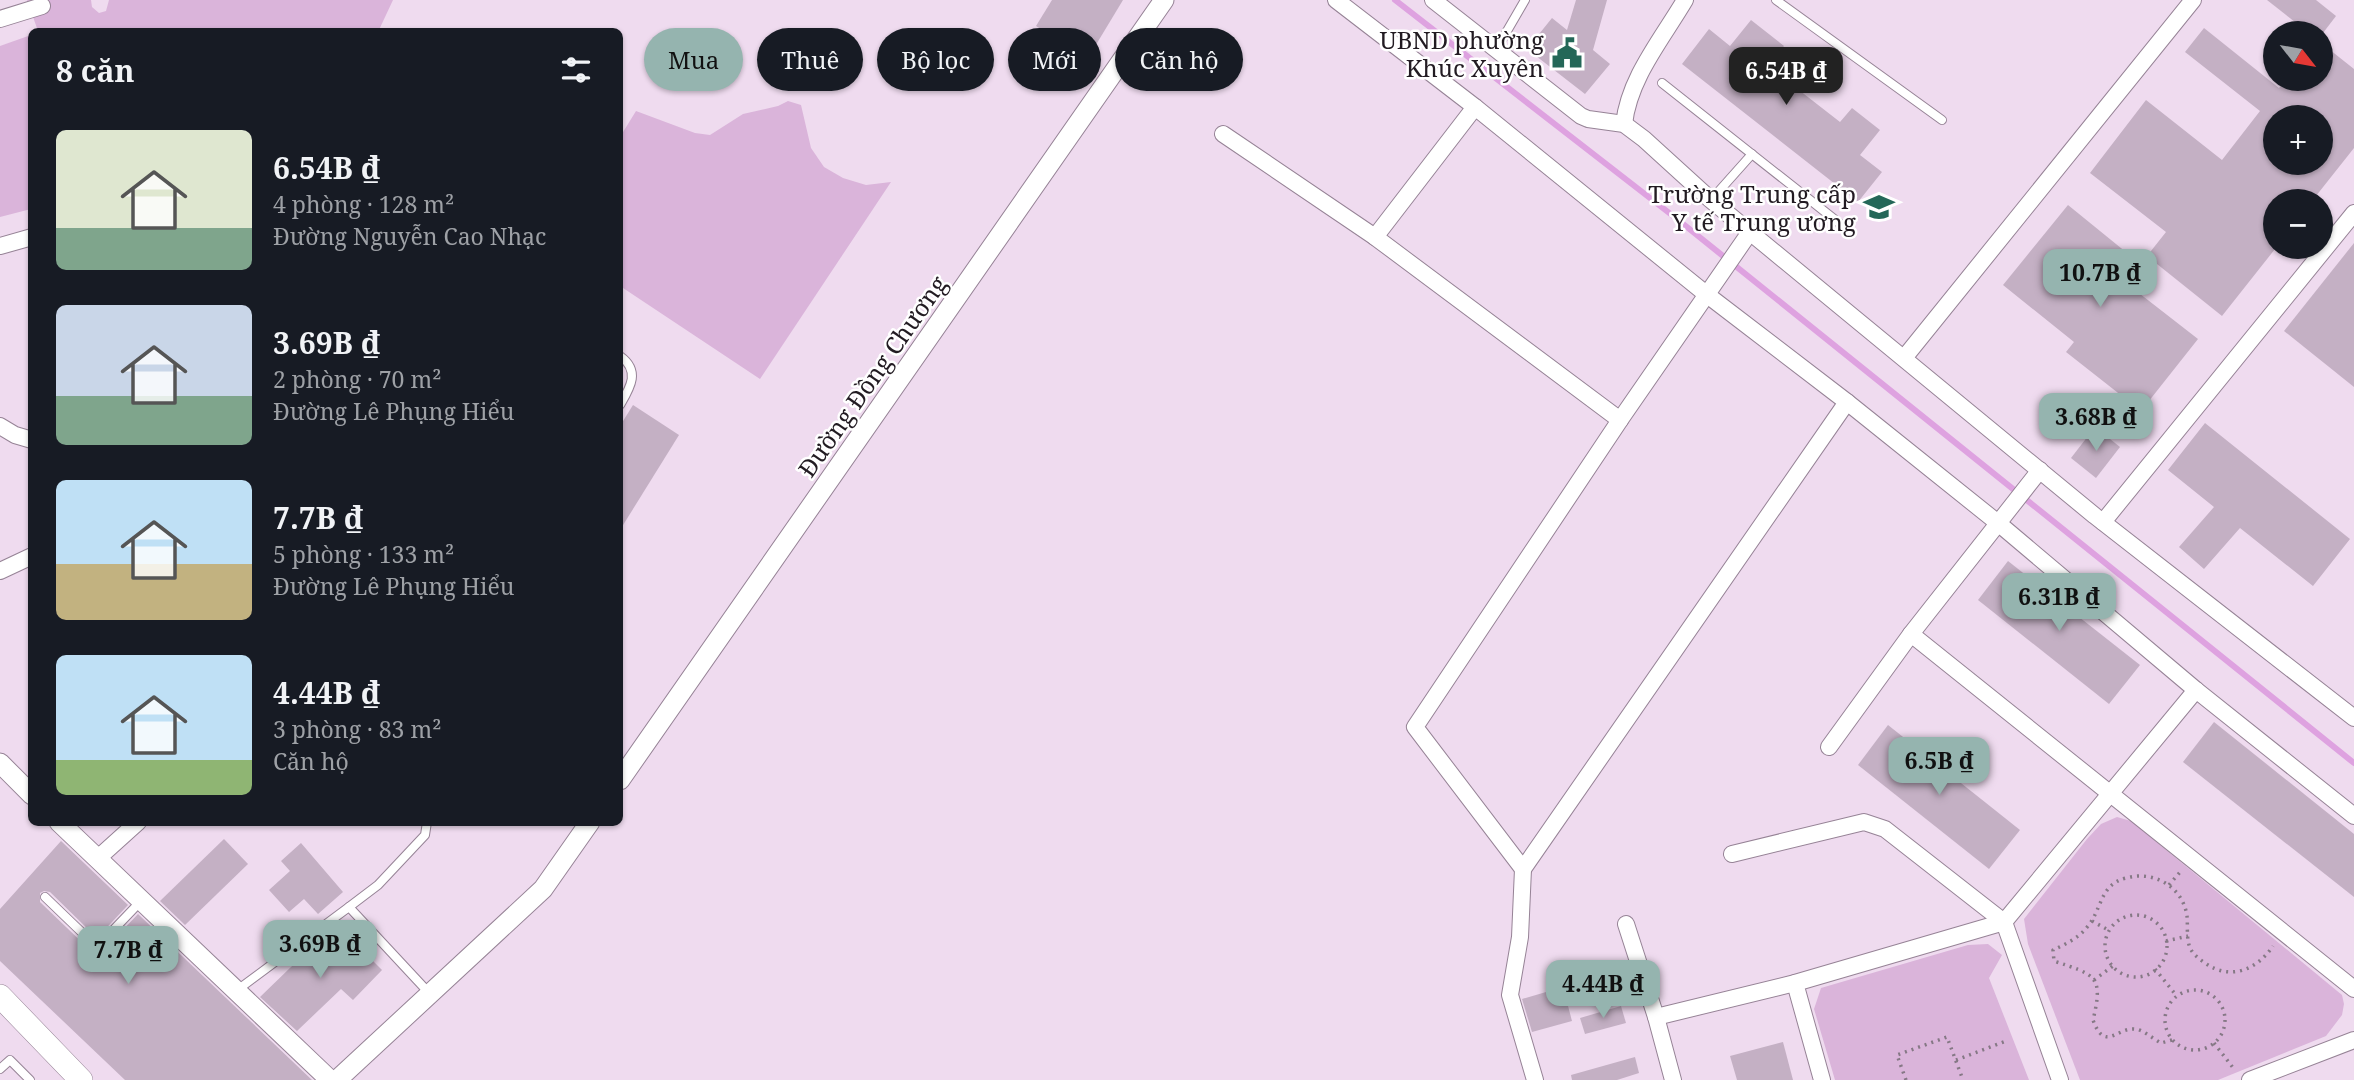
<!DOCTYPE html>
<html lang="vi">
<head>
<meta charset="utf-8">
<style>
	:root { --surface:#171b24; --page:#20242c; --text:#f1f3f6; --muted:#9ea1a6; --accent:#95b4af }
	body { margin:0; font-family:"Noto Serif",serif; background:var(--page); color:var(--text); height:100vh; display:flex; flex-direction:column; font-size:26px; white-space:nowrap }
	* { box-sizing:border-box; margin:0 }
	p { font-size:23px; color:var(--muted) }
	.icon { flex:none; width:38px; height:38px; fill:none; stroke:currentColor; stroke-width:2; stroke-linecap:round; stroke-linejoin:round }
	.map { position:relative; flex:1; overflow:hidden }
	.panel { position:absolute; left:28px; top:28px; width:595px; height:798px; display:flex; flex-direction:column; background:var(--surface); border-radius:10px; box-shadow:0 2px 5px #0004 }
	.panel>* { flex:none }
	.top-card { position:absolute; left:644px; top:28px; width:665px; height:63px; display:flex; gap:14px }
	.needle { width:46px; rotate:121deg }
	.buttons { position:absolute; left:2263px; top:21px; display:grid; gap:14px }
	.buttons a { display:grid; place-items:center; width:70px; height:70px; border-radius:50%; background:var(--surface); box-shadow:0 2px 5px #0004; font-size:35px }
	.price { position:absolute; translate:-50% -60px; padding:0 16px; border-radius:14px; background:var(--accent); color:#111; font-size:23px; line-height:46px; filter:drop-shadow(0 2px 4px #0008) }
	.price::after { content:''; position:absolute; left:50%; top:42px; width:21px; height:16px; margin-left:-10px; background:inherit; clip-path:polygon(0 0,100% 0,50% 100%) }
	.price.selected { background:#222; color:#fff }
	ul { padding:0; list-style:none }
	li { display:flex; align-items:center; gap:21px; height:175px; padding:0 28px }
	li span { display:grid; place-items:center; flex:none; width:196px; height:140px; border-radius:10px; color:#555 }
	li>.icon { margin-inline-start:auto }
	span .icon { width:84px; height:84px; fill:#fffc; stroke-width:1 }
	li b { font-size:30px }
	h2 { display:flex; justify-content:space-between; align-items:center; height:84px; padding:0 28px; font-size:30px }
	.chip { padding:0 24px; border-radius:32px; background:var(--surface); box-shadow:0 2px 5px #0004; font-size:24px; line-height:63px }
	.chip.selected { background:var(--accent); color:#111 }
	.map>svg:first-child { display:block }
</style>
</head>
<body>
<div class="map">
<svg width="2354" height="1080" viewBox="0 0 2354 1080">
	<rect width="100%" height="100%" fill="#efdbef"/>
	<g fill="#dab4da">
		<polygon points="27,0 91,0 92,7 99,13 106,11 109,0 393,0 378,32 38,31"/>
		<polygon points="31,35 31,209 0,217 0,46"/>
		<polygon points="788,101 801,105 811,148 824,167 843,178 866,185 891,182 760,379 620,286 620,137 636,111 695,133 710,135 743,114 778,106"/>
		<polygon points="2117,817 2131,821 2342,995 2344,1004 2342,1015 2326,1036 2218,1080 2080,1080 2028,944 2024,919 2087,839 2101,824"/>
		<polygon points="1988,944 2002,955 1989,978 2029,1080 1835,1080 1814,1009 1821,988 1968,945"/>
	</g>
	<g fill="none" stroke-linecap="round" stroke-linejoin="round">
		<polyline stroke="#dea2e0" stroke-width="6" points="1395,0 1677,219 2354,763"/>
	</g>
	<g fill="#c4b0c4" fill-rule="evenodd">
		<polygon points="1052,0 1123,0 1088,58 1036,26"/>
		<polygon points="1576,0 1607,0 1593,50 1610,64 1585,94 1527,49 1552,18 1567,30"/>
		<polygon points="2267,0 2316,0 2336,16 2323,33 2309,33"/>
		<polygon points="1751,20 1784,46 1768,66 1840,122 1852,108 1880,130 1860,155 1882,172 1858,202 1682,64 1709,29 1730,46"/>
		<path d="M2204,28L2279,88L2287,79H2320V42L2354,69V148L2312,201H2275V249L2222,316L2147,256L2166,232L2090,173L2146,100L2222,160L2260,111L2185,52ZM2275,117H2320V163H2275Z"/>
		<polygon points="2068,205 2132,257 2117,276 2198,339 2141,411 2066,352 2074,342 2003,285"/>
		<polygon points="2354,243 2354,387 2284,331"/>
		<polygon points="633,405 679,435 620,530 620,426"/>
		<polygon points="2205,423 2350,539 2313,586 2240,528 2204,569 2179,547 2214,507 2168,470"/>
		<polygon points="2095,427 2120,447 2096,478 2071,458"/>
		<polygon points="2008,561 2140,665 2109,704 1978,600"/>
		<polygon points="2214,722 2354,834 2354,897 2183,762"/>
		<polygon points="1888,725 2020,830 1989,869 1858,765"/>
		<polygon points="224,839 248,864 185,925 160,901"/>
		<polygon points="61,841 128,905 97,938 50,892 44,891 40,893 40,902 92,952 96,953 102,952 138,914 312,1080 125,1080 0,961 0,909"/>
		<polygon points="301,843 343,892 318,914 304,899 289,912 269,890 290,871 281,861"/>
		<polygon points="347,935 382,970 353,1000 341,989 297,1031 260,997 322,937 333,949"/>
		<polygon points="1563,987 1572,1021 1532,1032 1522,999"/>
		<polygon points="1621,1006 1626,1023 1585,1034 1580,1018"/>
		<polygon points="1783,1042 1793,1080 1737,1080 1730,1056"/>
		<polygon points="1635,1057 1639,1073 1617,1080 1572,1080 1571,1075"/>
	</g>
	<g fill="none" stroke-linecap="round" stroke-linejoin="round">
		<g stroke="#968396" stroke-width="10">
			<g id="service">
				<polyline points="1776,0 1942,120"/>
				<polyline points="1496,50 1525,0"/>
				<polyline points="1662,83 1848,230"/>
				<polyline points="1711,200 1752,154"/>
				<path d="M620,356C641,371 630,388 620,405"/>
				<polyline points="45,897 97,947 141,901"/>
				<polyline points="349,907 378,885 425,835 427,822"/>
				<polyline points="236,991 349,907 430,994"/>
				<polyline points="0,1069 10,1060 30,1080"/>
			</g>
		</g>
		<g stroke="#968396" stroke-width="18">
			<g id="minor">
				<polyline points="1336,0 1475,107 1706,294 1847,402 1998,523 2196,690 2354,816"/>
				<polyline points="1433,0 1581,116 1588,119 1624,124 1644,139 1711,200 2095,516 2354,718"/>
				<polyline points="0,19 42,6"/>
				<path d="M1624,124C1629,78 1662,39 1685,0"/>
				<polyline points="1223,134 1375,237 1620,420 1415,727 1523,869 1847,402"/>
				<polyline points="1375,237 1475,107"/>
				<polyline points="0,246 32,237"/>
				<polyline points="1904,358 2193,0"/>
				<polyline points="1620,420 1750,232"/>
				<polyline points="0,426 15,435 32,440"/>
				<polyline points="2103,522 2354,213"/>
				<polyline points="0,571 32,556"/>
				<polyline points="1911,634 2354,989"/>
				<polyline points="1829,747 1911,634 2040,470"/>
				<polyline points="1732,854 1864,822 1885,829 2004,922 2060,1080"/>
				<polyline points="97,859 138,822"/>
				<polyline points="1523,869 1520,937 1510,995 1535,1080"/>
				<polyline points="1626,924 1656,1017 1673,1080"/>
				<polyline points="1795,983 1822,1080"/>
				<polyline points="1656,1017 1795,983 2004,922 2196,690"/>
				<polyline points="2250,1080 2354,1040"/>
			</g>
		</g>
		<g stroke="#968396" stroke-width="21">
			<g id="tertiary">
				<polyline points="0,763 32,795"/>
				<polyline points="620,780 1164,0"/>
				<polyline points="59,822 330,1080"/>
				<polyline points="337,1080 543,889 590,822"/>
			</g>
		</g>
		<g stroke="#968396" stroke-width="24">
			<polyline id="secondary" points="0,996 81,1080"/>
		</g>
		<g stroke="#857885" stroke-width="3.5" stroke-dasharray="2 5" stroke-linecap="butt">
			<polyline points="2169,885 2181,871"/>
			<circle cx="2136" cy="946" r="31"/>
			<polyline points="2092,921 2110,931"/>
			<polyline points="2166,941 2188,936"/>
			<polyline points="2155,969 2176,995"/>
			<polyline points="2094,980 2113,966"/>
			<circle cx="2195" cy="1020" r="30"/>
			<path d="M2172,1040L2161,1043C2153,1039 2144,1030 2135,1029C2117,1027 2105,1053 2093,1020C2104,975 2095,975 2054,961L2053,950C2066,944 2079,938 2088,926C2102,909 2100,884 2126,878C2154,870 2183,887 2187,916C2188,926 2186,937 2190,948C2193,954 2199,959 2205,963C2230,981 2257,970 2273,946"/>
			<polyline points="2214,1043 2234,1069"/>
			<polyline points="1956,1060 2006,1041"/>
			<polyline points="1906,1080 1897,1055 1947,1037 1963,1080"/>
		</g>
		<use href="#service" stroke="#fff" stroke-width="8"/>
		<use href="#minor" stroke="#fff" stroke-width="16"/>
		<use href="#tertiary" stroke="#fff" stroke-width="19"/>
		<use href="#secondary" stroke="#fff" stroke-width="23"/>
	</g>
	<defs>
		<g id="civic-bare" transform="scale(2.415)"><path d="M-.6-6.5H3V-4.5H.6V-3L4-1V1h2V6H-6V1h2V-1L-.6-3ZM-1.2 2.5V6h2.4V2.5Z" fill="#246758" stroke="#fff" stroke-width="2.5" paint-order="stroke"/></g>
		<g id="university-bare" transform="scale(2.415)"><path d="M0-5L7-2L0 1L-7-2ZM-4 1L0 2.5L4 1V4Q0 6-4 4Z" fill="#246758" stroke="#fff" stroke-width="2.5" paint-order="stroke"/></g>
	</defs>
	<g fill-rule="evenodd">
		<use href="#civic-bare" x="1567" y="53"/>
		<use href="#university-bare" x="1879" y="207"/>
	</g>
	<g text-anchor="middle" dominant-baseline="central" stroke-width="5" stroke-linejoin="round" paint-order="stroke">
		<g font-size="24" fill="#221b22" stroke="#fff" text-anchor="end">
			<text x="1544" y="39">UBND phường<tspan x="1544" dy="28">Khúc Xuyên</tspan></text>
			<text x="1856" y="193">Trường Trung cấp<tspan x="1856" dy="28">Y tế Trung ương</tspan></text>
		</g>
		<g font-size="24" fill="#221b22" stroke="#fff">
			<text transform="translate(872 376) rotate(-55)">Đường Đồng Chương</text>
		</g>
	</g>
</svg>
<div class="buttons">
<a><svg class="needle" viewBox="-14 -14 28 28"><path d="M0-13l5 13h-10z" fill="#e53935"/><path d="M0 13l5-13h-10z" fill="#9ea1a6"/></svg></a>
<a>+</a>
<a>−</a>
</div>
<b class="price selected" style="left:1786px;top:107px">6.54B ₫</b>
<b class="price" style="left:2100px;top:309px">10.7B ₫</b>
<b class="price" style="left:2096px;top:453px">3.68B ₫</b>
<b class="price" style="left:2059px;top:633px">6.31B ₫</b>
<b class="price" style="left:1939px;top:797px">6.5B ₫</b>
<b class="price" style="left:320px;top:980px">3.69B ₫</b>
<b class="price" style="left:128px;top:986px">7.7B ₫</b>
<b class="price" style="left:1603px;top:1020px">4.44B ₫</b>
<div class="top-card">
<a class="chip selected">Mua</a>
<a class="chip">Thuê</a>
<a class="chip">Bộ lọc</a>
<a class="chip">Mới</a>
<a class="chip">Căn hộ</a>
</div>
<section class="panel">
<h2>8 căn<svg class="icon" aria-label="filters" viewBox="0 0 24 24"><path d="M4 7h16M4 17h16"/><circle cx="9" cy="7" r="2"/><circle cx="15" cy="17" r="2"/></svg></h2>
<ul>
<li><span style="background:linear-gradient(#dfe7d0 70%,#7fa58c 0)"><svg class="icon" aria-label="home" viewBox="0 0 24 24"><path d="M3 11l9-7 9 7M6 9v11h12V9"/></svg></span><div><b>6.54B ₫</b><p>4 phòng · 128 m²</p><p>Đường Nguyễn Cao Nhạc</p></div></li>
<li><span style="background:linear-gradient(#c9d6e8 65%,#7fa58c 0)"><svg class="icon" aria-label="home" viewBox="0 0 24 24"><path d="M3 11l9-7 9 7M6 9v11h12V9"/></svg></span><div><b>3.69B ₫</b><p>2 phòng · 70 m²</p><p>Đường Lê Phụng Hiểu</p></div></li>
<li><span style="background:linear-gradient(#bfe0f5 60%,#c2b280 0)"><svg class="icon" aria-label="home" viewBox="0 0 24 24"><path d="M3 11l9-7 9 7M6 9v11h12V9"/></svg></span><div><b>7.7B ₫</b><p>5 phòng · 133 m²</p><p>Đường Lê Phụng Hiểu</p></div></li>
<li><span style="background:linear-gradient(#bfe0f5 75%,#8fb573 0)"><svg class="icon" aria-label="home" viewBox="0 0 24 24"><path d="M3 11l9-7 9 7M6 9v11h12V9"/></svg></span><div><b>4.44B ₫</b><p>3 phòng · 83 m²</p><p>Căn hộ</p></div></li>
</ul>
</section>
</div>
</body>
</html>
